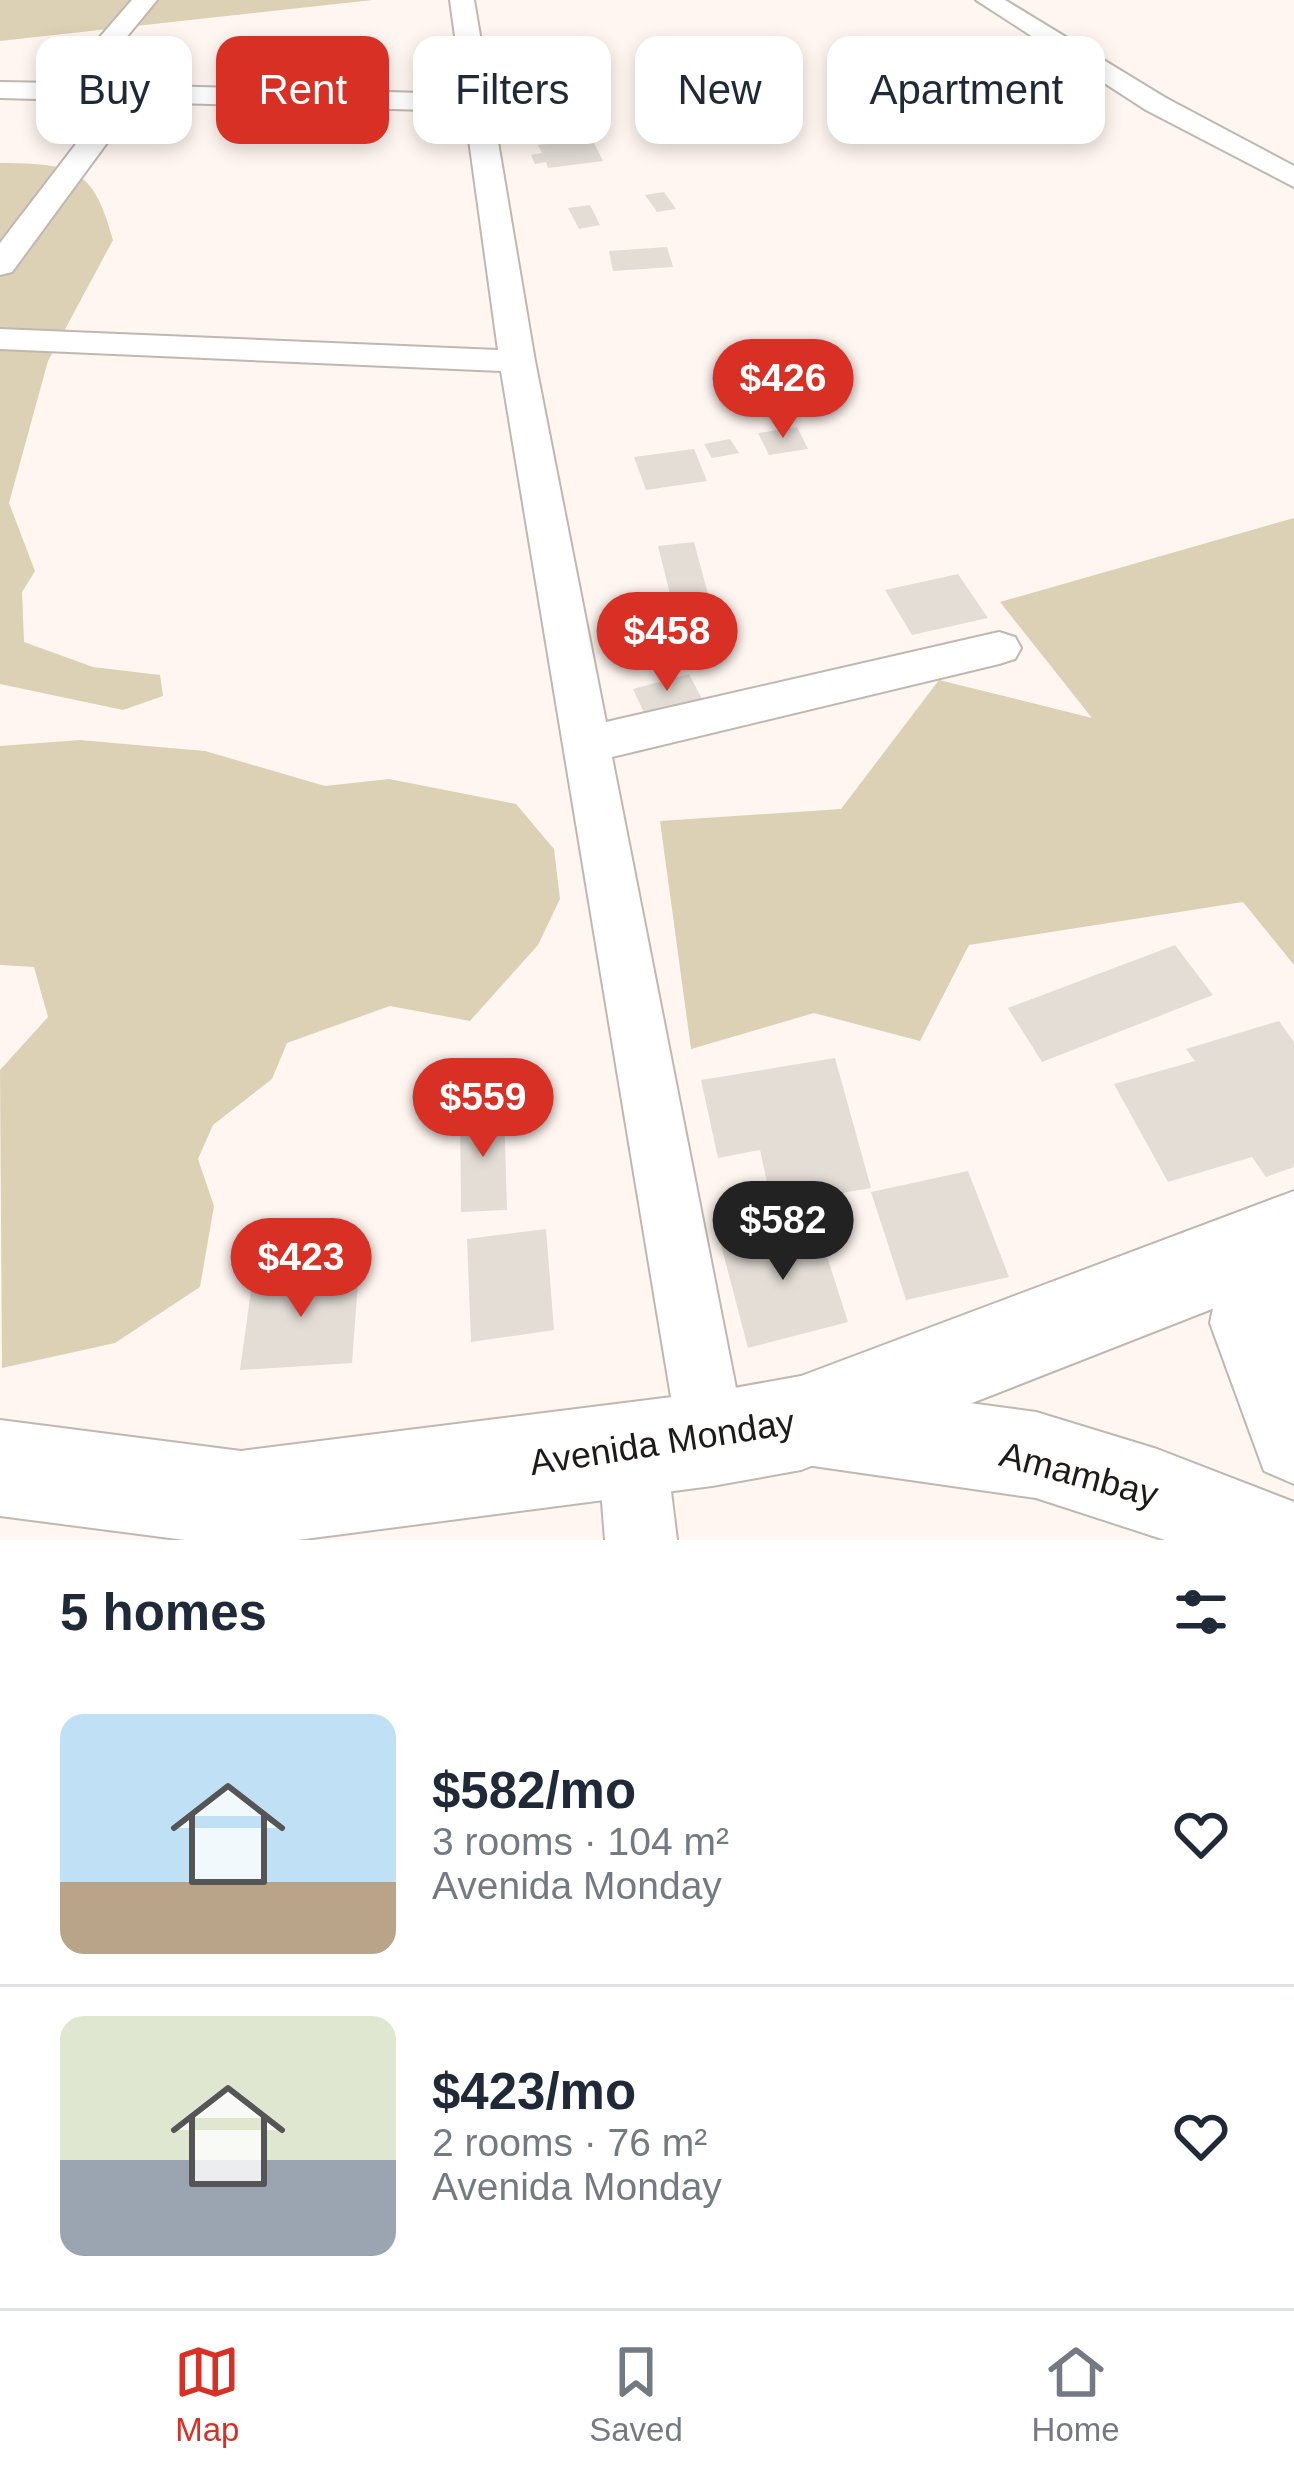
<!DOCTYPE html>
<html lang="en">
<head>
<meta charset="utf-8">
<style>
	:root { --surface:#fff; --page:#f2f2f3; --text:#1f2937; --muted:#747a83; --line:#e0e1e3; --accent:#d93025 }
	body { margin:0; font-family:Helvetica,sans-serif; background:var(--page); color:var(--text); height:100vh; display:flex; flex-direction:column; font-size:45px; white-space:nowrap }
	* { box-sizing:border-box; margin:0 }
	p { font-size:39px; color:var(--muted) }
	.icon { flex:none; width:66px; height:66px; fill:none; stroke:currentColor; stroke-width:2; stroke-linecap:round; stroke-linejoin:round }
	.map { position:relative; height:1540px; overflow:hidden }
	.panel { display:flex; flex-direction:column; background:var(--surface); flex:1 }
	.panel>* { flex:none }
	.guide { position:absolute; left:36px; top:36px; width:1224px; height:108px; display:flex; gap:24px }
	.price { position:absolute; translate:-50% -102px; padding:0 27px; border-radius:42px; background:var(--accent); color:#fff; font-size:39px; line-height:78px; filter:drop-shadow(0 3px 6px #0008) }
	.price::after { content:''; position:absolute; left:50%; top:72px; width:36px; height:27px; margin-left:-18px; background:inherit; clip-path:polygon(0 0,100% 0,50% 100%) }
	.price.selected { background:#222; color:#fff }
	ul { padding:0; list-style:none }
	li { display:flex; align-items:center; gap:36px; height:300px; padding:0 60px }
	li+li { border-top:3px solid var(--line) }
	li span { display:grid; place-items:center; flex:none; width:336px; height:240px; border-radius:24px; color:#555 }
	li>.icon { margin-inline-start:auto }
	span .icon { width:144px; height:144px; fill:#fffc; stroke-width:1 }
	li b { font-size:51px }
	h2 { display:flex; justify-content:space-between; align-items:center; height:144px; padding:0 60px; font-size:51px }
	.pill { padding:0 42px; border-radius:24px; background:var(--surface); box-shadow:0 6px 18px #0003; font-size:42px; line-height:108px }
	.pill.selected { background:var(--accent); color:#fff }
	.dock { display:flex; justify-content:space-around; align-items:center; height:168px; border-top:3px solid var(--line); background:var(--surface); font-size:33px; color:var(--muted) }
	.dock a { display:grid; justify-items:center; gap:6px }
	.dock .selected { color:var(--accent) }
	.map>svg:first-child { display:block }
</style>
</head>
<body>
<div class="map">
<svg width="1294" height="1540" viewBox="0 0 1294 1540">
	<rect width="100%" height="100%" fill="#fff6f1"/>
	<g fill="#dcd1b5">
		<polygon points="0,0 373,0 0,41"/>
		<path d="M0,163C73,164 93,166 113,240L48,361L9,503L35,571L22,592L24,642L93,667L160,675L163,696L123,710L0,684Z"/>
		<polygon points="1294,518 1294,965 1243,902 969,945 920,1041 814,1013 691,1049 660,821 841,809 939,680 1092,718 1000,602"/>
		<polygon points="80,740 205,751 325,786 389,779 516,804 554,849 560,899 538,945 470,1021 390,1006 287,1043 272,1079 213,1125 198,1159 214,1206 200,1287 115,1343 2,1368 0,1070 48,1017 34,967 0,965 0,746"/>
	</g>
	<g fill="#e3ddd6">
		<polygon points="592,139 603,161 548,168 546,162 535,164 531,155 542,153 538,145"/>
		<polygon points="664,192 676,209 657,212 645,195"/>
		<polygon points="590,205 600,225 579,229 568,208"/>
		<polygon points="667,247 673,267 613,271 609,251"/>
		<polygon points="780,354 796,381 731,392 716,365"/>
		<polygon points="797,427 808,449 769,455 758,433"/>
		<polygon points="730,439 739,453 712,458 704,444"/>
		<polygon points="694,449 707,481 646,490 634,457"/>
		<polygon points="694,542 708,594 671,598 658,546"/>
		<polygon points="958,574 988,618 912,635 885,590"/>
		<polygon points="701,603 719,642 645,658 629,618"/>
		<polygon points="689,674 702,699 645,715 633,689"/>
		<polygon points="1175,945 1213,995 1042,1062 1008,1008"/>
		<polygon points="1279,1021 1294,1042 1294,1167 1266,1177 1252,1157 1168,1182 1114,1084 1195,1061 1186,1049"/>
		<polygon points="835,1058 871,1188 772,1205 760,1150 718,1158 701,1080"/>
		<polygon points="504,1106 507,1210 461,1212 460,1109"/>
		<polygon points="968,1171 1009,1277 906,1300 871,1192"/>
		<polygon points="815,1219 848,1322 748,1348 720,1241"/>
		<polygon points="546,1229 554,1330 471,1342 467,1239"/>
		<polygon points="359,1269 352,1363 240,1370 253,1276"/>
	</g>
	<g fill="none" stroke-linecap="round" stroke-linejoin="round">
		<g stroke="#bfb7b2" stroke-width="4">
			<g id="minor">
				<polygon points="132,0 157,0 88,84 463,94 450,0 474,0 535,361 606,722 999,632 1015,637 1021,648 1015,659 999,664 612,757 746,1439 736,1463 712,1473 688,1463 678,1439 501,371 0,349 0,329 498,350 465,111 137,102 12,272 0,275 0,243 109,101 0,98 0,82 60,83"/>
				<polygon points="976,0 1005,0 1166,98 1294,166 1294,187 1146,110"/>
				<polygon points="632,1417 656,1427 666,1451 677,1540 605,1540 598,1451 608,1427"/>
			</g>
		</g>
		<g stroke="#bfb7b2" stroke-width="4">
			<g id="tertiary">
				<polygon points="1265,1205 1294,1220 1294,1484 1264,1471 1210,1323 1226,1244 1237,1216"/>
				<polygon points="813,1382 1036,1412 1157,1449 1294,1502 1294,1540 1165,1540 1036,1498 813,1466 783,1454 771,1424 783,1394"/>
			</g>
		</g>
		<g stroke="#bfb7b2" stroke-width="4">
			<polygon id="secondary" points="1294,1191 1294,1277 801,1470 712,1486 297,1540 185,1540 0,1516 0,1420 241,1451 712,1392 801,1376"/>
		</g>
		<use href="#minor" fill="#fff" fill-rule="evenodd"/>
		<use href="#tertiary" fill="#fff" fill-rule="evenodd"/>
		<use href="#secondary" fill="#fff" fill-rule="evenodd"/>
	</g>
	<g text-anchor="middle" dominant-baseline="central" stroke-width="10" stroke-linejoin="round" paint-order="stroke">
		<g font-size="36" fill="#1d1a18" stroke="#fff">
			<text transform="translate(662 1442) rotate(-9)">Avenida Monday</text>
			<text transform="translate(1079 1474) rotate(15)">Amambay</text>
		</g>
	</g>
</svg>
<b class="price" style="left:783px;top:441px">$426</b>
<b class="price" style="left:667px;top:694px">$458</b>
<b class="price" style="left:483px;top:1160px">$559</b>
<b class="price selected" style="left:783px;top:1283px">$582</b>
<b class="price" style="left:301px;top:1320px">$423</b>
<div class="guide">
<a class="pill">Buy</a>
<a class="pill selected">Rent</a>
<a class="pill">Filters</a>
<a class="pill">New</a>
<a class="pill">Apartment</a>
</div>
</div>
<section class="panel">
<h2>5 homes<svg class="icon" aria-label="filters" viewBox="0 0 24 24"><path d="M4 7h16M4 17h16"/><circle cx="9" cy="7" r="2"/><circle cx="15" cy="17" r="2"/></svg></h2>
<ul>
<li><span style="background:linear-gradient(#bfe0f5 70%,#b9a48a 0)"><svg class="icon" aria-label="home" viewBox="0 0 24 24"><path d="M3 11l9-7 9 7M6 9v11h12V9"/></svg></span><div><b>$582/mo</b><p>3 rooms · 104 m²</p><p>Avenida Monday</p></div><svg class="icon" aria-label="heart" viewBox="0 0 24 24"><path d="M12 20l-8-8c-3-5 5-10 8-4 3-6 11-1 8 4z"/></svg></li>
<li><span style="background:linear-gradient(#dfe7d0 60%,#9aa5b1 0)"><svg class="icon" aria-label="home" viewBox="0 0 24 24"><path d="M3 11l9-7 9 7M6 9v11h12V9"/></svg></span><div><b>$423/mo</b><p>2 rooms · 76 m²</p><p>Avenida Monday</p></div><svg class="icon" aria-label="heart" viewBox="0 0 24 24"><path d="M12 20l-8-8c-3-5 5-10 8-4 3-6 11-1 8 4z"/></svg></li>
</ul>
</section>
<nav class="dock">
<a class="selected"><svg class="icon" aria-label="map" viewBox="0 0 24 24"><path d="M3 6l6-2 6 2 6-2v14l-6 2-6-2-6 2zM9 4v14M15 6v14"/></svg>Map</a>
<a><svg class="icon" aria-label="saved" viewBox="0 0 24 24"><path d="M7 4h10v16l-5-4-5 4z"/></svg>Saved</a>
<a><svg class="icon" aria-label="home" viewBox="0 0 24 24"><path d="M3 11l9-7 9 7M6 9v11h12V9"/></svg>Home</a>
</nav>
</body>
</html>
